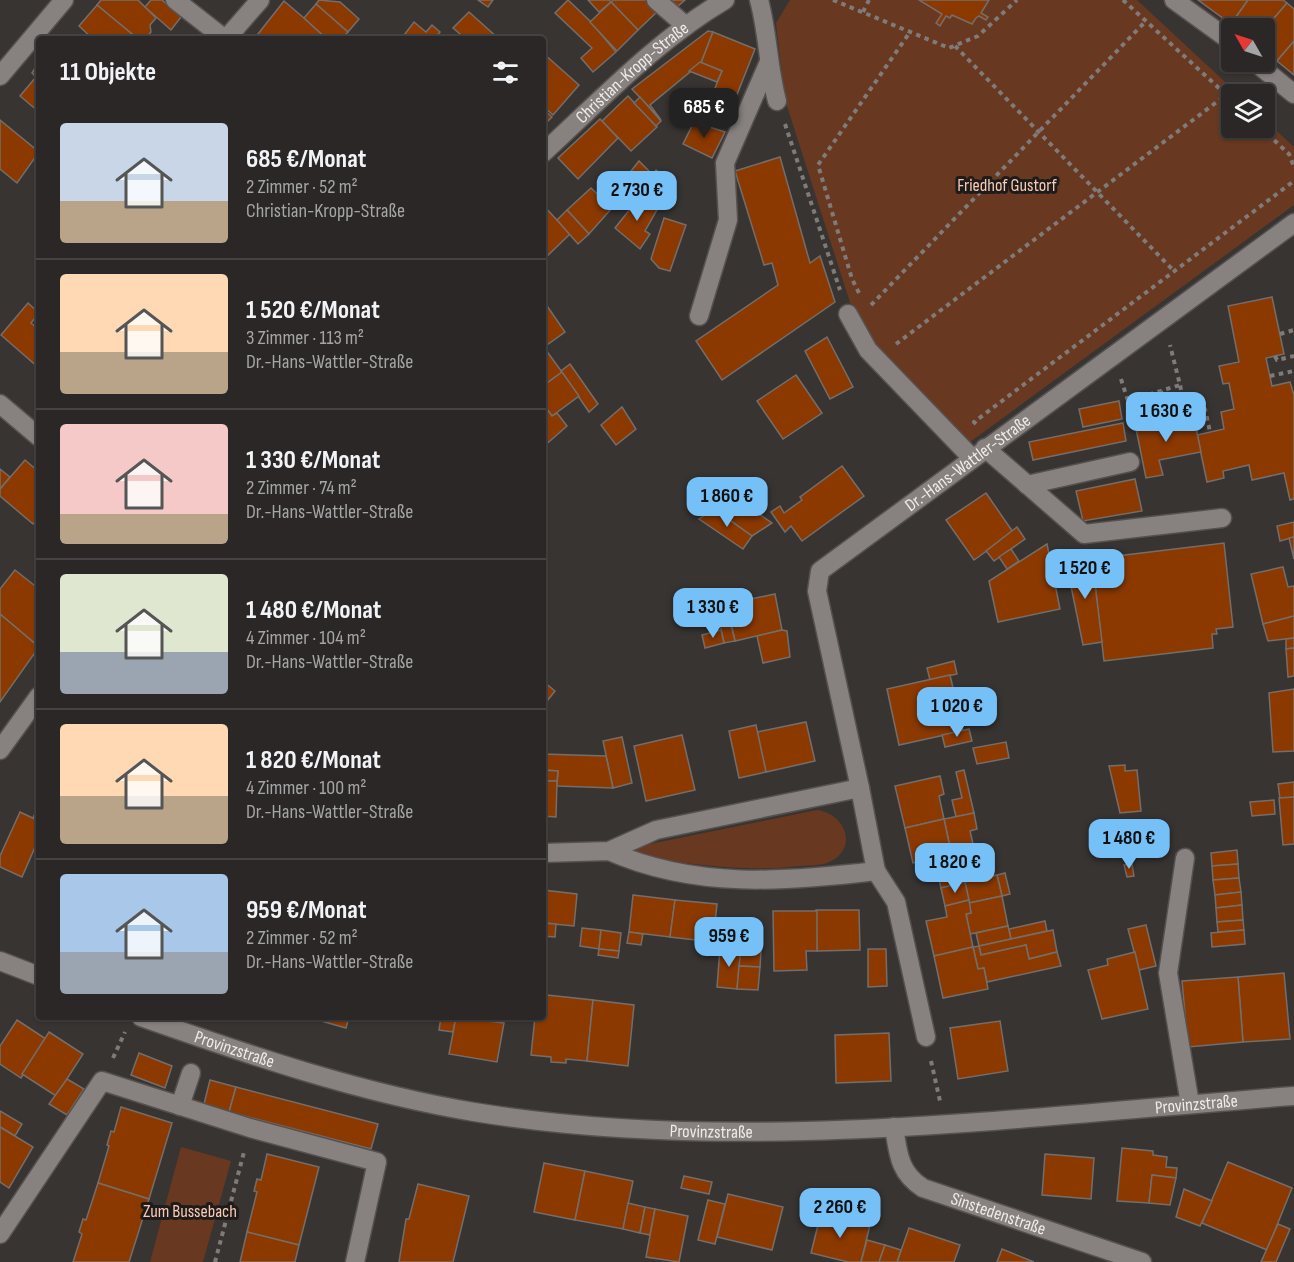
<!DOCTYPE html>
<html lang="de">
<head>
<meta charset="utf-8">
<style>
	:root { --surface:#2a2726; --page:#363332; --text:#f1f3f6; --muted:#a5a5a7; --line:#464443; --accent:#75c0f6 }
	body { margin:0; font-family:"Sofia Sans Condensed",sans-serif; background:var(--page); color:var(--text); height:100vh; display:flex; flex-direction:column; font-size:22px; white-space:nowrap }
	* { box-sizing:border-box; margin:0 }
	p { font-size:20px; color:var(--muted) }
	.icon { flex:none; width:33px; height:33px; fill:none; stroke:currentColor; stroke-width:2; stroke-linecap:round; stroke-linejoin:round }
	.map { position:relative; flex:1; overflow:hidden }
	.details { position:absolute; left:36px; top:36px; width:510px; height:984px; display:flex; flex-direction:column; background:var(--surface); border-radius:6px; box-shadow:0 2px 4px #0004,0 0 0 2px var(--line) }
	.details>* { flex:none }
	.needle { width:39px; rotate:309deg }
	.buttons { position:absolute; left:1221px; top:18px; display:grid; gap:12px }
	.buttons a { display:grid; place-items:center; width:54px; height:54px; border-radius:6px; background:var(--surface); box-shadow:0 2px 4px #0004,0 0 0 2px var(--line); font-size:30px }
	.price { position:absolute; translate:-50% -51px; padding:0 14px; border-radius:12px; background:var(--accent); color:#111; font-size:20px; line-height:39px; filter:drop-shadow(0 2px 3px #0008) }
	.price::after { content:''; position:absolute; left:50%; top:36px; width:18px; height:14px; margin-left:-9px; background:inherit; clip-path:polygon(0 0,100% 0,50% 100%) }
	.price.active { background:#222; color:#fff }
	ul { padding:0; list-style:none }
	li { display:flex; align-items:center; gap:18px; height:150px; padding:0 24px }
	li+li { border-top:2px solid var(--line) }
	li span { display:grid; place-items:center; flex:none; width:168px; height:120px; border-radius:6px; color:#555 }
	li>.icon { margin-inline-start:auto }
	span .icon { width:72px; height:72px; fill:#fffc; stroke-width:1 }
	li b { font-size:26px }
	h2 { display:flex; justify-content:space-between; align-items:center; height:72px; padding:0 24px; font-size:26px }
	.map>svg:first-child { display:block }
</style>
</head>
<body>
<div class="map">
<svg width="1294" height="1262" viewBox="0 0 1294 1262">
	<rect width="100%" height="100%" fill="#383432"/>
	<g fill="#683821">
		<polygon points="790,0 1137,0 1238,94 1232,94 1232,128 1264,128 1265,120 1294,147 1294,205 970,442 880,353 854,315 785,100 776,23"/>
		<path d="M817,810C847,814 859,851 827,863C819,866 808,865 800,866C744,873 687,863 631,856L630,848Z"/>
		<polygon points="181,1147 231,1161 203,1262 150,1262"/>
	</g>
	<g fill="#8c3900" stroke="#736e6c" stroke-width="1.5">
		<polygon points="101,0 138,0 156,18 150,25 151,32 145,39 138,39 97,5"/>
		<polygon points="151,0 162,0 181,17 171,30 145,7"/>
		<polygon points="319,0 340,2 359,19 348,32 316,4"/>
		<polygon points="478,0 493,0 488,7"/>
		<polygon points="568,0 590,21 616,52 593,72 581,58 592,48 555,13"/>
		<polygon points="588,0 609,0 611,2 599,12"/>
		<polygon points="613,0 650,0 659,10 638,30 611,2"/>
		<polygon points="671,0 685,0 678,6"/>
		<polygon points="919,0 989,0 981,13 988,17 986,20 979,16 976,18 972,24 952,15 950,18 946,16 940,26 936,23 942,14"/>
		<polygon points="1198,0 1248,0 1231,24"/>
		<polygon points="1248,0 1283,0 1287,3 1264,30 1237,28 1231,24"/>
		<polygon points="284,1 304,18 327,39 264,39 258,34"/>
		<polygon points="611,2 638,30 617,51 590,22"/>
		<polygon points="1287,3 1294,9 1294,41 1277,61 1264,51 1264,30"/>
		<polygon points="316,4 348,32 341,39 327,39 304,18"/>
		<polygon points="97,5 138,39 93,39 79,26"/>
		<polygon points="469,12 499,39 466,39 453,28"/>
		<polygon points="414,22 426,32 432,25 440,32 434,39 401,39"/>
		<polygon points="708,31 713,32 701,63 650,105 661,120 632,89"/>
		<polygon points="713,32 755,49 736,97 715,88 722,71 701,63"/>
		<polygon points="1294,41 1294,75 1277,61"/>
		<polygon points="543,53 579,85 553,115 543,106"/>
		<polygon points="700,62 722,71 717,82 689,71"/>
		<polygon points="35,68 39,71 39,112 20,96 36,77 32,73"/>
		<polygon points="628,96 657,127 631,151 602,121"/>
		<polygon points="640,97 661,121 656,126 634,103"/>
		<polygon points="543,109 552,117 543,126"/>
		<polygon points="600,119 618,138 578,179 558,158"/>
		<polygon points="0,120 39,152 17,183 0,169"/>
		<polygon points="694,122 725,132 712,158 683,144"/>
		<polygon points="780,157 810,263 820,256 835,302 722,380 696,341 778,285 772,263 764,265 735,171"/>
		<polygon points="639,161 651,173 626,205 613,194"/>
		<polygon points="656,170 674,183 658,208 639,198"/>
		<polygon points="612,183 618,188 613,194 608,188"/>
		<polygon points="591,188 612,208 589,234 567,210"/>
		<polygon points="639,198 658,208 645,231 650,234 640,249 615,228"/>
		<polygon points="543,205 570,234 543,260"/>
		<polygon points="567,210 589,234 578,244 557,220"/>
		<polygon points="664,218 686,225 670,271 659,268 651,259"/>
		<polygon points="1272,297 1284,354 1266,358 1272,386 1290,382 1294,395 1294,499 1290,500 1284,473 1252,480 1249,465 1223,471 1224,478 1207,482 1197,435 1224,429 1221,412 1234,409 1229,383 1223,384 1219,366 1239,362 1228,306"/>
		<polygon points="543,300 565,332 544,347 543,346"/>
		<polygon points="28,303 39,313 31,323 39,330 39,368 1,335"/>
		<polygon points="827,337 853,387 830,399 805,351"/>
		<polygon points="543,346 562,372 543,386"/>
		<polygon points="570,364 598,404 589,412 561,371"/>
		<polygon points="562,372 579,396 552,416 543,404 543,386"/>
		<polygon points="796,375 822,413 783,439 757,401"/>
		<polygon points="1119,401 1122,419 1083,427 1079,409"/>
		<polygon points="544,405 552,416 557,413 567,426 543,447"/>
		<polygon points="622,407 636,429 616,445 601,425"/>
		<polygon points="1194,418 1201,452 1159,460 1163,475 1146,478 1135,424 1152,420 1154,426"/>
		<polygon points="1123,423 1126,441 1033,460 1029,442"/>
		<polygon points="25,460 39,472 39,517 33,524 0,496 0,489"/>
		<polygon points="842,466 864,496 802,541 791,526 785,532 771,512 780,506 784,513 802,500 800,497"/>
		<polygon points="0,469 10,477 0,489"/>
		<polygon points="1135,479 1142,511 1083,521 1076,491"/>
		<polygon points="986,493 1013,532 974,560 946,520"/>
		<polygon points="736,498 772,523 752,536 717,511"/>
		<polygon points="714,509 752,536 743,549 699,519"/>
		<polygon points="1294,522 1294,537 1280,541 1277,526"/>
		<polygon points="1017,527 1025,539 994,561 986,551"/>
		<polygon points="1294,537 1294,559 1289,538"/>
		<polygon points="1224,543 1233,627 1216,629 1217,634 1212,634 1213,648 1104,661 1092,559"/>
		<polygon points="1047,544 1060,609 998,622 989,581"/>
		<polygon points="1011,549 1019,561 1007,569 999,557"/>
		<polygon points="1092,559 1102,642 1083,645 1066,562"/>
		<polygon points="1283,567 1288,587 1294,586 1294,616 1263,624 1251,574"/>
		<polygon points="15,570 39,589 39,647 0,614 0,589"/>
		<polygon points="775,594 782,630 735,641 730,618 725,619 722,609 727,608 726,604"/>
		<polygon points="0,614 39,647 0,702"/>
		<polygon points="1294,616 1294,638 1268,641 1263,624"/>
		<polygon points="730,622 735,641 724,643 720,624"/>
		<polygon points="721,630 724,643 705,648 702,635"/>
		<polygon points="782,630 787,631 790,657 763,663 757,636"/>
		<polygon points="1294,638 1294,648 1286,649 1286,639"/>
		<polygon points="1294,648 1294,676 1288,677 1286,649"/>
		<polygon points="954,661 957,674 930,680 927,668"/>
		<polygon points="950,675 963,731 899,745 887,689"/>
		<polygon points="543,681 555,691 543,706"/>
		<polygon points="1294,689 1294,751 1273,752 1269,693"/>
		<polygon points="806,722 815,761 766,772 757,732"/>
		<polygon points="756,725 766,772 739,778 729,731"/>
		<polygon points="969,729 972,741 945,747 942,735"/>
		<polygon points="682,735 695,790 646,801 634,746"/>
		<polygon points="622,737 632,783 613,788 603,741"/>
		<polygon points="1006,742 1009,758 977,764 973,748"/>
		<polygon points="543,754 606,756 613,788 557,786 558,771 543,770"/>
		<polygon points="1125,765 1125,771 1137,770 1141,811 1120,813 1109,766"/>
		<polygon points="543,770 558,771 557,781 543,781"/>
		<polygon points="964,770 974,813 956,817 952,800 962,798 956,772"/>
		<polygon points="940,776 944,794 939,796 944,819 905,828 895,786"/>
		<polygon points="543,781 557,781 556,817 543,816"/>
		<polygon points="1294,782 1294,797 1280,799 1278,784"/>
		<polygon points="1294,797 1294,844 1283,845 1279,798"/>
		<polygon points="1274,800 1275,814 1252,816 1250,802"/>
		<polygon points="39,805 39,821 33,818"/>
		<polygon points="20,812 39,821 39,838 22,877 0,867 0,856"/>
		<polygon points="974,813 977,829 970,831 981,878 941,888 938,875 955,871 944,819"/>
		<polygon points="944,819 955,871 938,875 934,859 913,863 905,828"/>
		<polygon points="1237,850 1238,864 1212,866 1211,853"/>
		<polygon points="1132,864 1134,876 1127,877 1124,865"/>
		<polygon points="1238,864 1239,878 1213,880 1212,866"/>
		<polygon points="1005,873 1010,894 1002,896 997,875"/>
		<polygon points="997,875 1002,896 969,903 965,882"/>
		<polygon points="1239,878 1241,892 1215,895 1213,880"/>
		<polygon points="965,882 969,900 945,906 941,888"/>
		<polygon points="543,890 577,894 574,926 543,923"/>
		<polygon points="1241,892 1242,905 1216,908 1215,895"/>
		<polygon points="633,895 675,900 670,937 629,932"/>
		<polygon points="1002,896 1008,926 970,934 966,914 971,913 969,903"/>
		<polygon points="675,900 717,904 713,942 670,937"/>
		<polygon points="969,900 971,913 966,914 973,947 934,956 926,921 947,917 945,906"/>
		<polygon points="1242,905 1243,920 1217,922 1216,908"/>
		<polygon points="816,910 859,910 860,950 817,951"/>
		<polygon points="773,911 817,911 817,951 806,951 807,970 774,971"/>
		<polygon points="1243,920 1244,930 1218,932 1217,922"/>
		<polygon points="1045,921 1047,931 1011,939 1009,929"/>
		<polygon points="543,923 556,924 555,937 543,936"/>
		<polygon points="743,923 759,925 757,951 741,950"/>
		<polygon points="1146,925 1156,966 1139,970 1128,929"/>
		<polygon points="1008,926 1011,939 979,946 976,933"/>
		<polygon points="582,928 601,930 599,949 580,946"/>
		<polygon points="601,930 621,933 619,951 599,949"/>
		<polygon points="1053,930 1057,952 1029,959 1026,945 981,955 979,946"/>
		<polygon points="1244,930 1245,944 1212,947 1211,933"/>
		<polygon points="629,932 643,934 641,945 627,943"/>
		<polygon points="1026,945 1029,959 1057,952 1061,966 987,982 984,968 978,969 973,947 979,946 981,955"/>
		<polygon points="973,947 978,969 984,968 988,989 943,998 934,956"/>
		<polygon points="720,948 741,950 737,989 717,987"/>
		<polygon points="599,949 619,951 618,958 598,955"/>
		<polygon points="868,949 886,949 887,986 868,987"/>
		<polygon points="741,950 761,951 760,967 739,966"/>
		<polygon points="1135,952 1148,1009 1102,1019 1088,970 1108,965 1107,959"/>
		<polygon points="739,966 760,967 758,990 737,989"/>
		<polygon points="1284,973 1290,1039 1243,1042 1238,977"/>
		<polygon points="1238,977 1243,1042 1188,1047 1182,981"/>
		<polygon points="547,995 593,1000 587,1061 566,1059 566,1063 551,1062 551,1057 531,1055 535,1017 543,1017 543,1000 547,1000"/>
		<polygon points="593,1000 634,1005 628,1066 587,1061"/>
		<polygon points="307,1017 349,1017 346,1028"/>
		<polygon points="441,1017 456,1017 453,1032 439,1030"/>
		<polygon points="456,1017 504,1023 497,1062 449,1054"/>
		<polygon points="17,1020 46,1039 21,1078 0,1064 0,1046"/>
		<polygon points="1000,1021 1008,1071 958,1079 950,1028"/>
		<polygon points="49,1032 83,1054 56,1096 22,1074"/>
		<polygon points="889,1033 891,1081 836,1083 835,1035"/>
		<polygon points="139,1053 172,1066 165,1088 131,1075"/>
		<polygon points="67,1079 84,1089 67,1115 49,1104"/>
		<polygon points="210,1080 236,1087 229,1112 204,1104"/>
		<polygon points="236,1087 378,1124 371,1149 229,1112"/>
		<polygon points="121,1107 172,1123 149,1199 98,1183 109,1146 107,1145 111,1131 114,1132"/>
		<polygon points="0,1111 22,1124 15,1136 0,1127"/>
		<polygon points="0,1127 33,1147 9,1188 0,1182"/>
		<polygon points="1122,1148 1153,1151 1153,1155 1167,1157 1166,1167 1177,1168 1176,1178 1152,1175 1149,1203 1117,1201"/>
		<polygon points="267,1154 319,1167 299,1245 247,1232 257,1192 254,1191 257,1179 261,1180"/>
		<polygon points="1045,1154 1094,1158 1091,1199 1042,1195"/>
		<polygon points="1228,1162 1292,1188 1267,1250 1202,1223"/>
		<polygon points="544,1163 585,1171 575,1220 534,1212"/>
		<polygon points="585,1171 633,1181 623,1229 575,1220"/>
		<polygon points="1152,1175 1176,1178 1170,1205 1149,1203"/>
		<polygon points="684,1176 712,1182 709,1194 681,1188"/>
		<polygon points="98,1183 149,1199 129,1262 73,1262 82,1234 79,1232 83,1219 86,1220"/>
		<polygon points="418,1184 469,1196 453,1262 399,1262 406,1219 409,1219"/>
		<polygon points="1184,1189 1212,1201 1200,1226 1176,1217"/>
		<polygon points="728,1194 783,1207 772,1250 717,1237"/>
		<polygon points="708,1200 725,1204 715,1244 698,1240"/>
		<polygon points="628,1203 645,1207 640,1233 623,1229"/>
		<polygon points="645,1207 655,1209 650,1235 640,1233"/>
		<polygon points="655,1209 688,1216 679,1262 646,1257"/>
		<polygon points="821,1213 870,1225 861,1262 848,1262 811,1253"/>
		<polygon points="1278,1224 1290,1229 1276,1262 1261,1262"/>
		<polygon points="909,1228 960,1245 954,1262 897,1262"/>
		<polygon points="247,1232 299,1245 295,1262 240,1262"/>
		<polygon points="867,1240 885,1245 879,1262 861,1262"/>
		<polygon points="885,1245 901,1250 897,1262 879,1262"/>
		<polygon points="1002,1249 1034,1262 997,1262"/>
	</g>
	<g fill="none" stroke-linecap="round" stroke-linejoin="round">
		<g stroke="#555150" stroke-width="21">
			<g id="service">
				<polyline points="656,0 686,26"/>
				<path d="M759,0C768,33 768,67 777,101"/>
				<polyline points="848,314 868,350 972,458"/>
				<polyline points="699,316 728,220 725,163 768,64"/>
				<polyline points="985,448 1084,534 1222,518"/>
				<polyline points="1027,485 1130,462"/>
				<polyline points="1185,858 1168,973 1190,1104"/>
				<polyline points="180,1106 191,1073"/>
				<polyline points="0,1234 102,1081 250,1128 377,1162 355,1262"/>
			</g>
		</g>
		<g stroke="#555150" stroke-width="21">
			<g id="minor">
				<polyline points="175,0 225,39"/>
				<polyline points="1174,0 1232,42"/>
				<polyline points="226,39 260,0"/>
				<polyline points="1255,62 1294,94"/>
				<polyline points="0,76 64,0"/>
				<path id="s1" d="M543,153C601,100 657,40 725,0"/>
				<polyline points="0,404 39,437"/>
				<polyline points="0,750 39,696"/>
				<path id="s2" d="M860,788L817,591L820,571L1294,223"/>
				<path d="M543,853L609,851L656,830L860,788L876,871C785,882 695,889 609,851"/>
				<polyline points="876,871 896,902 926,1037"/>
				<path id="s3" d="M894,1127C898,1153 899,1173 923,1188L1142,1262"/>
			</g>
		</g>
		<g stroke="#555150" stroke-width="21">
			<g id="tertiary">
				<polyline points="0,961 39,976"/>
				<path id="s4" d="M141,1017C249,1055 360,1093 474,1112C745,1156 1022,1116 1294,1096"/>
			</g>
		</g>
		<g stroke="#7f7b79" stroke-width="4" stroke-dasharray="4.5 4.5" stroke-linecap="butt">
			<polyline points="833,0 949,48 978,36 1017,0"/>
			<polyline points="1123,0 1232,100"/>
			<polyline points="863,12 869,0"/>
			<polyline points="955,46 1174,271"/>
			<polyline points="785,124 840,290"/>
			<polyline points="1261,128 1289,154 1294,167"/>
			<polyline points="859,293 852,279 818,165 910,32"/>
			<polyline points="871,305 1146,21"/>
			<polyline points="1280,334 1294,330"/>
			<polyline points="896,344 1226,95"/>
			<polyline points="1275,356 1277,360 1294,356"/>
			<polyline points="1270,376 1294,371"/>
			<polyline points="1121,379 1128,401 1180,385 1170,345"/>
			<polyline points="1161,391 1168,423"/>
			<polyline points="1186,414 1205,409 1210,432"/>
			<polyline points="1173,423 1172,417 1186,414 1180,385"/>
			<polyline points="976,424 974,422 1294,181"/>
			<polyline points="113,1058 125,1032"/>
			<polyline points="931,1061 940,1101"/>
			<polyline points="215,1262 244,1152"/>
		</g>
		<use href="#service" stroke="#87827f" stroke-width="18"/>
		<use href="#minor" stroke="#87827f" stroke-width="18"/>
		<use href="#tertiary" stroke="#87827f" stroke-width="18"/>
	</g>
	<g text-anchor="middle" dominant-baseline="central" stroke-width="6" stroke-linejoin="round" paint-order="stroke">
		<g font-size="18" fill="#eeebea" stroke="#1e1c1b">
			<text stroke="none"><textPath href="#s1" startOffset="120">Christian-Kropp-Straße</textPath></text>
			<text stroke="none"><textPath href="#s2" startOffset="405">Dr.-Hans-Wattler-Straße</textPath></text>
			<text stroke="none"><textPath href="#s4" startOffset="99">Provinzstraße</textPath></text>
			<text stroke="none"><textPath href="#s4" startOffset="1071">Provinzstraße</textPath></text>
			<text stroke="none"><textPath href="#s4" startOffset="585">Provinzstraße</textPath></text>
			<text stroke="none"><textPath href="#s3" startOffset="150">Sinstedenstraße</textPath></text>
		</g>
		<g font-size="18" fill="#fbcab4" stroke="#1e1c1b">
			<text x="1007" y="185">Friedhof Gustorf</text>
			<text x="190" y="1211">Zum Bussebach</text>
		</g>
	</g>
</svg>
<div class="buttons">
<a><svg class="needle" viewBox="-14 -14 28 28"><path d="M0-13l5 13h-10z" fill="#e53935"/><path d="M0 13l5-13h-10z" fill="#a5a5a7"/></svg></a>
<a><svg class="icon" aria-label="layers" viewBox="0 0 24 24"><path d="M12 4l9 5-9 5-9-5zM3 14l9 5 9-5"/></svg></a>
</div>
<b class="price active" style="left:704px;top:139px">685 €</b>
<b class="price" style="left:637px;top:222px">2 730 €</b>
<b class="price" style="left:1166px;top:443px">1 630 €</b>
<b class="price" style="left:727px;top:528px">1 860 €</b>
<b class="price" style="left:1085px;top:600px">1 520 €</b>
<b class="price" style="left:713px;top:639px">1 330 €</b>
<b class="price" style="left:957px;top:738px">1 020 €</b>
<b class="price" style="left:1129px;top:870px">1 480 €</b>
<b class="price" style="left:955px;top:894px">1 820 €</b>
<b class="price" style="left:729px;top:968px">959 €</b>
<b class="price" style="left:840px;top:1239px">2 260 €</b>
<section class="details">
<h2>11 Objekte<svg class="icon" aria-label="filters" viewBox="0 0 24 24"><path d="M4 7h16M4 17h16"/><circle cx="9" cy="7" r="2"/><circle cx="15" cy="17" r="2"/></svg></h2>
<ul>
<li><span style="background:linear-gradient(#c9d6e8 65%,#b9a48a 0)"><svg class="icon" aria-label="home" viewBox="0 0 24 24"><path d="M3 11l9-7 9 7M6 9v11h12V9"/></svg></span><div><b>685 €/Monat</b><p>2 Zimmer · 52 m²</p><p>Christian-Kropp-Straße</p></div></li>
<li><span style="background:linear-gradient(#ffd9b3 65%,#b9a48a 0)"><svg class="icon" aria-label="home" viewBox="0 0 24 24"><path d="M3 11l9-7 9 7M6 9v11h12V9"/></svg></span><div><b>1 520 €/Monat</b><p>3 Zimmer · 113 m²</p><p>Dr.-Hans-Wattler-Straße</p></div></li>
<li><span style="background:linear-gradient(#f6c9c9 75%,#b9a48a 0)"><svg class="icon" aria-label="home" viewBox="0 0 24 24"><path d="M3 11l9-7 9 7M6 9v11h12V9"/></svg></span><div><b>1 330 €/Monat</b><p>2 Zimmer · 74 m²</p><p>Dr.-Hans-Wattler-Straße</p></div></li>
<li><span style="background:linear-gradient(#dfe7d0 65%,#9aa5b1 0)"><svg class="icon" aria-label="home" viewBox="0 0 24 24"><path d="M3 11l9-7 9 7M6 9v11h12V9"/></svg></span><div><b>1 480 €/Monat</b><p>4 Zimmer · 104 m²</p><p>Dr.-Hans-Wattler-Straße</p></div></li>
<li><span style="background:linear-gradient(#ffd9b3 60%,#b9a48a 0)"><svg class="icon" aria-label="home" viewBox="0 0 24 24"><path d="M3 11l9-7 9 7M6 9v11h12V9"/></svg></span><div><b>1 820 €/Monat</b><p>4 Zimmer · 100 m²</p><p>Dr.-Hans-Wattler-Straße</p></div></li>
<li><span style="background:linear-gradient(#a9c7e8 65%,#9aa5b1 0)"><svg class="icon" aria-label="home" viewBox="0 0 24 24"><path d="M3 11l9-7 9 7M6 9v11h12V9"/></svg></span><div><b>959 €/Monat</b><p>2 Zimmer · 52 m²</p><p>Dr.-Hans-Wattler-Straße</p></div></li>
</ul>
</section>
</div>
</body>
</html>
